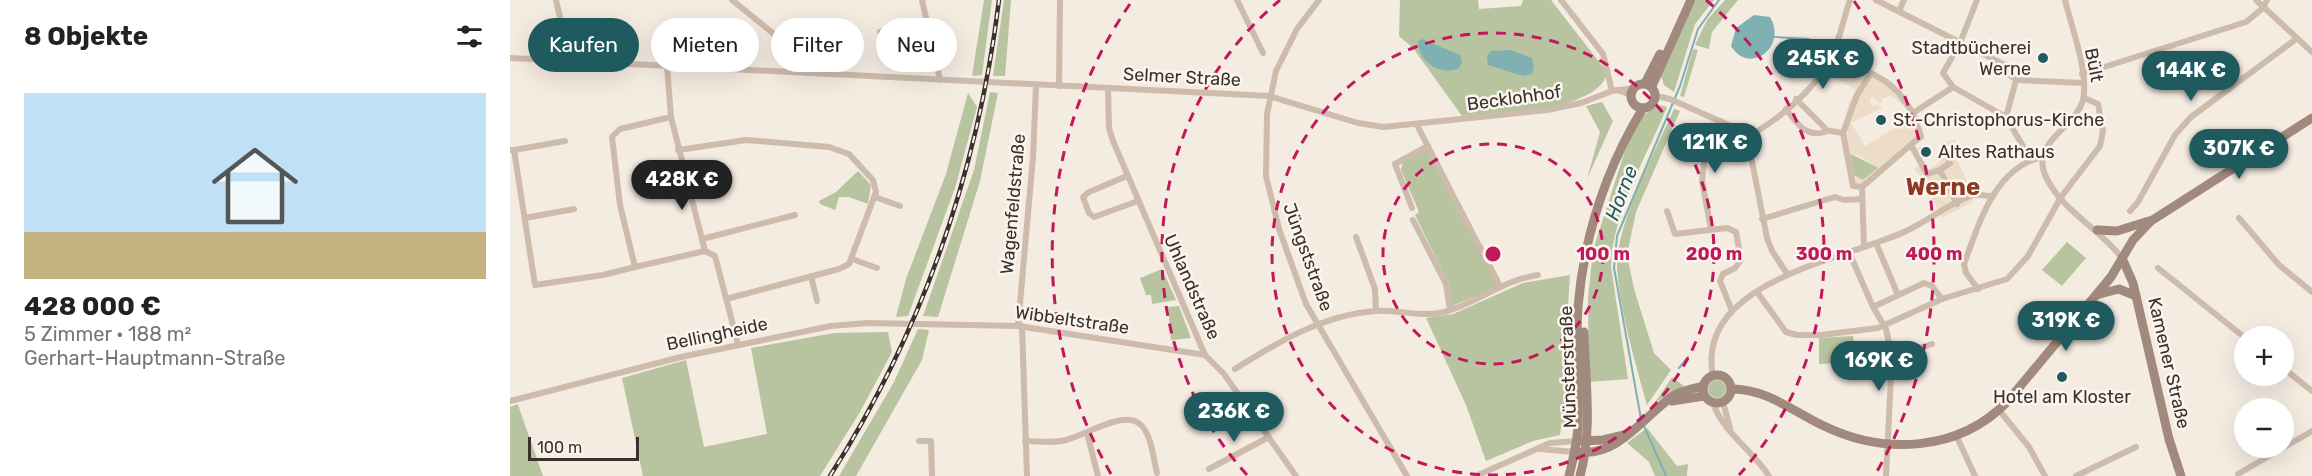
<!DOCTYPE html>
<html lang="de">
<head>
<meta charset="utf-8">
<style>
	:root { --surface:#fff; --page:#f6f6f6; --text:#222; --muted:#767676; --accent:#1f5a5e }
	body { margin:0; font-family:Rubik,sans-serif; background:var(--page); color:var(--text); height:100vh; display:flex; flex-direction:column; font-size:22px; white-space:nowrap }
	* { box-sizing:border-box; margin:0 }
	p { font-size:20px; color:var(--muted) }
	.icon { flex:none; width:33px; height:33px; fill:none; stroke:currentColor; stroke-width:2; stroke-linecap:round; stroke-linejoin:round }
	.map { position:relative; flex:1; overflow:hidden }
	.sheet { display:flex; flex-direction:column; background:var(--surface); width:510px }
	.sheet>* { flex:none }
	.guide { position:absolute; left:18px; top:18px; width:570px; height:54px; display:flex; gap:12px }
	.buttons { position:absolute; left:1724px; top:326px; display:grid; gap:12px }
	.buttons a { display:grid; place-items:center; width:60px; height:60px; border-radius:50%; background:var(--surface); box-shadow:0 6px 24px #0002; font-size:30px }
	.scale { position:absolute; left:18px; bottom:15px; width:111px; box-sizing:border-box; padding-left:6px; border:3px solid #3b302b; border-top:0; font-size:16px; line-height:21px; white-space:nowrap; color:#3b302b; -webkit-text-stroke:4px #fbf5ee; paint-order:stroke }
	.price { position:absolute; translate:-50% -51px; padding:0 14px; border-radius:21px; background:var(--accent); color:#fff; font-size:20px; line-height:39px; filter:drop-shadow(0 2px 3px #0008) }
	.price::after { content:''; position:absolute; left:50%; top:36px; width:18px; height:14px; margin-left:-9px; background:inherit; clip-path:polygon(0 0,100% 0,50% 100%) }
	.price.selected { background:#222; color:#fff }
	ul { padding:0; list-style:none }
	li { display:grid; align-content:center; gap:12px; height:318px; padding:0 24px }
	li span { display:grid; place-items:center; height:186px; border-radius:0px; color:#555 }
	li>.icon { margin-inline-start:auto }
	span .icon { width:108px; height:108px; fill:#fffc; stroke-width:1 }
	li b { font-size:26px }
	h2 { display:flex; justify-content:space-between; align-items:center; height:72px; padding:0 24px; font-size:26px }
	.pill { padding:0 21px; border-radius:27px; background:var(--surface); box-shadow:0 6px 24px #0002; font-size:21px; line-height:54px }
	.pill.selected { background:var(--accent); color:#fff }
	main { display:flex; flex:1; min-height:0 }
	.map>svg:first-child { display:block }
</style>
</head>
<body>
<main>
<section class="sheet">
<h2>8 Objekte<svg class="icon" aria-label="filters" viewBox="0 0 24 24"><path d="M4 7h16M4 17h16"/><circle cx="9" cy="7" r="2"/><circle cx="15" cy="17" r="2"/></svg></h2>
<ul>
<li><span style="background:linear-gradient(#bfe0f5 75%,#c2b280 0)"><svg class="icon" aria-label="home" viewBox="0 0 24 24"><path d="M3 11l9-7 9 7M6 9v11h12V9"/></svg></span><div><b>428 000 €</b><p>5 Zimmer · 188 m²</p><p>Gerhart-Hauptmann-Straße</p></div></li>
</ul>
</section>
<div class="map">
<svg width="1802" height="476" viewBox="0 0 1802 476">
	<rect width="100%" height="100%" fill="#f4ebe1"/>
	<g fill="#b8c4a0">
		<polygon points="474,0 482,0 472,75 462,76"/>
		<polygon points="494,0 501,0 495,76 483,76"/>
		<path d="M890,0H968L969,9L1011,6L1013,0H1041L1093,67L1096,77C1079,113 988,112 952,116L903,48L889,36Z"/>
		<polygon points="1186,0 1204,0 1185,24 1164,92 1154,85 1151,76"/>
		<polygon points="1215,0 1228,0 1202,32 1199,49 1185,45 1197,20"/>
		<polygon points="1297,41 1311,45 1304,69 1284,53 1291,42"/>
		<polygon points="1183,49 1188,50 1174,97 1170,96"/>
		<polygon points="480,92 488,93 470,181 428,317 413,316 464,170"/>
		<polygon points="458,93 467,107 445,188 398,316 386,317 396,279 436,174"/>
		<polygon points="1092,102 1103,121 1077,179 1090,132 1076,106"/>
		<path d="M1149,105L1157,107C1137,156 1102,213 1101,267L1118,379L1079,382L1078,298L1083,250L1114,154L1129,118Z"/>
		<path d="M1164,109L1170,111L1126,212L1117,255L1124,289L1144,353L1161,370L1137,405C1126,365 1109,308 1107,267C1106,224 1146,150 1164,109Z"/>
		<polygon points="918,146 990,286 942,306 939,284 905,215 909,212 891,170 893,162"/>
		<polygon points="1339,153 1369,168 1353,180 1344,176"/>
		<polygon points="348,171 361,185 358,204 339,197 329,197 325,210 310,204 309,201 326,192"/>
		<polygon points="1557,242 1576,258 1552,286 1532,270"/>
		<polygon points="652,269 666,300 642,304 641,295 636,295 630,278"/>
		<polygon points="1060,275 1056,337 1059,421 1051,428 1050,435 1023,441 976,461 956,405 916,318 943,314 1013,283"/>
		<polygon points="669,306 681,338 661,340 658,307"/>
		<polygon points="408,329 419,330 412,360 346,476 329,476 384,382"/>
		<polygon points="378,332 382,352 350,412 310,476 133,476 112,378 176,360 194,447 257,434 241,348 324,333"/>
		<polygon points="1343,336 1345,355 1340,356 1340,362 1309,364 1309,338"/>
		<polygon points="1162,377 1174,386 1146,402 1146,401"/>
		<circle cx="1207" cy="389" r="9"/>
		<polygon points="8,404 8,405 33,476 0,476 0,407"/>
		<polygon points="1137,428 1167,466 1178,464 1177,476 1145,476 1139,462 1117,443"/>
	</g>
	<path fill="#ecdcc8" fill-rule="evenodd" d="M1342,49L1355,66L1383,82L1394,95L1415,139L1405,145L1418,169L1430,163L1428,159L1435,154L1432,145L1445,139L1446,144L1441,147L1461,190L1465,191L1462,202L1432,218L1412,177L1404,169L1411,165L1400,148L1362,183L1341,189L1331,134L1339,103L1346,90L1323,76ZM1380,95L1398,109L1397,116H1392L1395,122L1355,146L1341,123L1372,108L1368,104L1361,106L1360,99L1363,97L1368,103H1372V99ZM1340,153L1348,155L1368,168L1353,180L1344,175Z"/>
	<g fill="#7fb0b2">
		<path d="M1244,15L1260,17C1278,47 1239,76 1221,46L1226,28Z"/>
		<path d="M912,39L950,55L952,62L949,68C931,77 908,62 908,41Z"/>
		<polygon points="1001,50 1022,58 1024,67 1022,74 1013,76 978,65 977,57 981,51"/>
	</g>
	<g fill="none" stroke-linecap="round" stroke-linejoin="round">
		<g stroke="#7fb0b2" stroke-width="2">
			<polyline points="1265,37 1299,39"/>
			<polyline points="1169,368 1178,357"/>
			<polyline points="1131,419 1104,268 1107,236 1170,86 1188,29 1209,0"/>
			<polyline points="1133,424 1156,476"/>
		</g>
		<g stroke="#cdbbac" stroke-width="6">
			<polyline points="46,0 60,61"/>
			<polyline points="222,0 291,56 296,73"/>
			<polyline points="412,0 430,80"/>
			<polyline points="727,0 753,53"/>
			<polyline points="809,0 787,29 766,71 757,114 756,176 769,229 796,304 897,476"/>
			<polyline points="1051,0 1093,54 1102,91"/>
			<polyline points="1366,0 1497,66 1496,72 1506,80 1574,83"/>
			<polyline points="1467,0 1450,43 1433,73 1443,87 1496,117 1521,160"/>
			<path d="M1555,0C1561,25 1581,79 1572,103C1562,131 1518,143 1537,179C1553,211 1591,230 1612,258"/>
			<polyline points="1746,0 1802,52"/>
			<polyline points="1389,11 1394,0"/>
			<polyline points="370,32 417,21"/>
			<polyline points="1338,46 1351,67 1375,81 1389,93 1403,113 1411,136 1352,187 1343,186 1333,133 1347,95 1361,73"/>
			<polyline points="0,58 759,96 848,123 874,127 1037,110 1071,103 1102,91 1124,88"/>
			<polyline points="157,66 161,117 195,251 205,256 228,344"/>
			<polyline points="1572,74 1736,22 1753,8 1757,0"/>
			<polyline points="549,86 550,0"/>
			<polyline points="598,89 599,128 603,141 695,355 714,374 786,476"/>
			<polyline points="1107,90 1121,95"/>
			<polyline points="1146,96 1160,99 1234,132 1238,141 1257,238 1262,251 1278,275"/>
			<path d="M1276,109C1287,123 1295,138 1315,132L1314,127L1286,99"/>
			<polyline points="1403,113 1443,87"/>
			<polyline points="161,117 110,129 102,137 110,205 125,267 195,251"/>
			<polyline points="1496,117 1506,80"/>
			<polyline points="907,125 967,242"/>
			<polyline points="1315,130 1333,133"/>
			<path d="M1237,137C1267,121 1302,92 1319,62C1329,43 1333,20 1340,0"/>
			<polyline points="1401,145 1417,174 1430,170 1447,204"/>
			<polyline points="0,150 4,150 25,285 93,275 125,267"/>
			<polyline points="4,150 55,141"/>
			<polyline points="168,150 236,140 319,147 339,154 363,180 366,192 339,264 329,269 216,299"/>
			<polyline points="1430,170 1440,163 1435,147"/>
			<polyline points="617,176 579,192 573,197 579,213 584,217 628,201"/>
			<polyline points="1352,187 1354,247"/>
			<polyline points="365,197 390,206"/>
			<polyline points="902,208 885,164 918,146"/>
			<polyline points="1157,211 1165,234 1217,228 1226,232 1231,260 1225,268 1213,274 1210,281 1222,311"/>
			<polyline points="1620,211 1628,202 1665,135 1681,117 1786,39"/>
			<polyline points="15,218 64,209"/>
			<polyline points="1729,218 1769,265 1802,292"/>
			<polyline points="1252,219 1325,197 1334,200 1352,199"/>
			<polyline points="903,220 936,284 940,310"/>
			<polyline points="1201,229 1192,181 1194,162 1211,121"/>
			<polyline points="846,237 865,289 866,310"/>
			<polyline points="192,239 285,215"/>
			<polyline points="1366,243 1388,295"/>
			<polyline points="969,245 990,286"/>
			<polyline points="1339,252 1363,307 1376,329 1382,357 1376,476"/>
			<polyline points="342,259 367,268"/>
			<polyline points="1648,268 1734,337"/>
			<polyline points="301,276 307,301"/>
			<path d="M1468,289L1456,273L1454,264C1469,224 1484,168 1532,157"/>
			<polyline points="1247,292 1276,332 1287,335 1311,335 1368,328 1432,299 1497,279 1518,256 1551,197 1590,146 1593,131 1588,104 1574,98"/>
			<polyline points="1363,307 1414,283 1422,286 1432,299"/>
			<polyline points="508,326 523,157 526,86"/>
			<polyline points="512,326 517,476"/>
			<polyline points="1382,357 1422,344"/>
			<polyline points="1773,368 1802,391"/>
			<path d="M725,369C768,342 813,315 865,311C887,309 912,318 934,312C967,303 993,280 1028,275"/>
			<path d="M1203,376C1184,282 1333,260 1394,232C1417,222 1439,203 1463,195C1468,194 1476,196 1481,196"/>
			<polyline points="0,401 171,357 321,326 358,323 508,326 695,355"/>
			<polyline points="1213,402 1220,428"/>
			<path d="M1203,403C1213,432 1243,451 1259,476"/>
			<polyline points="1489,410 1519,447 1535,476"/>
			<polyline points="577,433 588,476"/>
			<polyline points="1446,435 1465,476"/>
			<polyline points="409,441 421,441 422,476"/>
			<path d="M515,441C527,441 540,443 552,441C572,438 614,408 631,425C642,436 643,458 647,473"/>
			<polyline points="1030,449 1064,452"/>
			<polyline points="699,469 759,437"/>
			<polyline points="1728,474 1802,431"/>
			<polyline points="966,476 1040,443 1066,441"/>
			<polyline points="1566,476 1626,447"/>
		</g>
		<g stroke="#a18a7d" stroke-width="9">
			<polyline points="1135,83 1150,54"/>
			<circle cx="1133" cy="96" r="12"/>
			<polyline points="1142,86 1181,0"/>
			<polyline points="1587,230 1607,231 1639,221"/>
			<polyline points="1612,258 1623,283 1659,439 1671,476"/>
			<polyline points="1586,295 1609,289 1626,296"/>
			<circle cx="1207" cy="389" r="14"/>
			<path d="M1222,389C1257,389 1284,412 1314,426C1374,455 1448,452 1497,402L1601,277L1623,240L1641,221L1802,118"/>
			<polyline points="1162,401 1194,396"/>
			<polyline points="1072,441 1093,440 1114,435"/>
			<path d="M1070,452C1109,456 1133,417 1163,396C1171,390 1183,389 1193,386"/>
			<path d="M1059,476C1063,460 1067,443 1068,426C1070,387 1065,346 1068,307C1074,235 1096,169 1133,108"/>
			<path d="M1070,476C1083,430 1075,379 1074,332"/>
		</g>
		<g stroke="#3b302b" stroke-width="4.5">
			<path id="rail" d="M320,476C413,330 468,171 489,0"/>
		</g>
		<use href="#rail" stroke="#fbf5ee" stroke-width="2" stroke-dasharray="7" stroke-linecap="butt"/>
	</g>
	<g fill="none" stroke="#c2185b" stroke-width="3" stroke-dasharray="10 8">
		<circle cx="983" cy="254" r="110"/>
		<circle cx="983" cy="254" r="221"/>
		<path d="M737 475A331 331 0 0 1 770 0M1196 0A331 331 0 0 1 1229 475"/>
		<path d="M601 474A441 441 0 0 1 622 1M1344 1A441 441 0 0 1 1365 475"/>
	</g>
	<g fill="#1f5a5e" stroke="#fbf5ee" stroke-width="2">
		<circle cx="1533" cy="58" r="6"/>
		<circle cx="1371" cy="120" r="6"/>
		<circle cx="1416" cy="152" r="6"/>
		<circle cx="1552" cy="377" r="6"/>
	</g>
	<g text-anchor="middle" dominant-baseline="central" stroke-width="5" stroke-linejoin="round" paint-order="stroke">
		<g font-size="18" fill="#3b302b" stroke="#fbf5ee" text-anchor="start">
			<text x="1521" y="48" text-anchor="end">Stadtbücherei<tspan x="1521" dy="21">Werne</tspan></text>
			<text x="1383" y="120">St.-Christophorus-Kirche</text>
			<text x="1428" y="152">Altes Rathaus</text>
			<text x="1552" y="397" text-anchor="middle">Hotel am Kloster</text>
		</g>
		<g font-size="18" fill="#3b302b" stroke="#fbf5ee">
			<text transform="translate(1584 65) rotate(79)">Bült</text>
			<text transform="translate(672 77) rotate(3)">Selmer Straße</text>
			<text transform="translate(1004 98) rotate(-8)">Becklohhof</text>
			<text transform="translate(503 204) rotate(-85)">Wagenfeldstraße</text>
			<text transform="translate(798 257) rotate(70)">Jüngststraße</text>
			<text transform="translate(682 287) rotate(66)">Uhlandstraße</text>
			<text transform="translate(562 320) rotate(8)">Wibbeltstraße</text>
			<text transform="translate(207 334) rotate(-12)">Bellingheide</text>
			<text transform="translate(1659 363) rotate(77)">Kamener Straße</text>
			<text transform="translate(1058 367) rotate(-92)">Münsterstraße</text>
		</g>
		<g font-size="20" font-style="italic" fill="#1f5a5e" stroke="#fbf5ee">
			<text transform="translate(1111 193) rotate(-69)">Horne</text>
		</g>
		<g font-size="24" font-weight="bold" fill="#8c3b22" stroke="#fbf5ee">
			<text x="1433" y="187">Werne</text>
		</g>
	</g>
	<circle cx="983" cy="254" r="9" fill="#c2185b" stroke="#fbf5ee" stroke-width="3"/>
	<g font-size="18" text-anchor="middle" font-weight="bold" fill="#c2185b" stroke="#fbf5ee" stroke-width="5" stroke-linejoin="round" paint-order="stroke">
		<text x="1093" y="260">100 m</text>
		<text x="1204" y="260">200 m</text>
		<text x="1314" y="260">300 m</text>
		<text x="1424" y="260">400 m</text>
	</g>
</svg>
<div class="buttons">
<a>+</a>
<a>−</a>
</div>
<div class="scale">100 m</div>
<b class="price" style="left:1313px;top:90px">245K €</b>
<b class="price" style="left:1681px;top:102px">144K €</b>
<b class="price" style="left:1205px;top:174px">121K €</b>
<b class="price" style="left:1729px;top:180px">307K €</b>
<b class="price selected" style="left:172px;top:211px">428K €</b>
<b class="price" style="left:1556px;top:352px">319K €</b>
<b class="price" style="left:1369px;top:392px">169K €</b>
<b class="price" style="left:724px;top:443px">236K €</b>
<div class="guide">
<a class="pill selected">Kaufen</a>
<a class="pill">Mieten</a>
<a class="pill">Filter</a>
<a class="pill">Neu</a>
</div>
</div>
</main>
</body>
</html>
